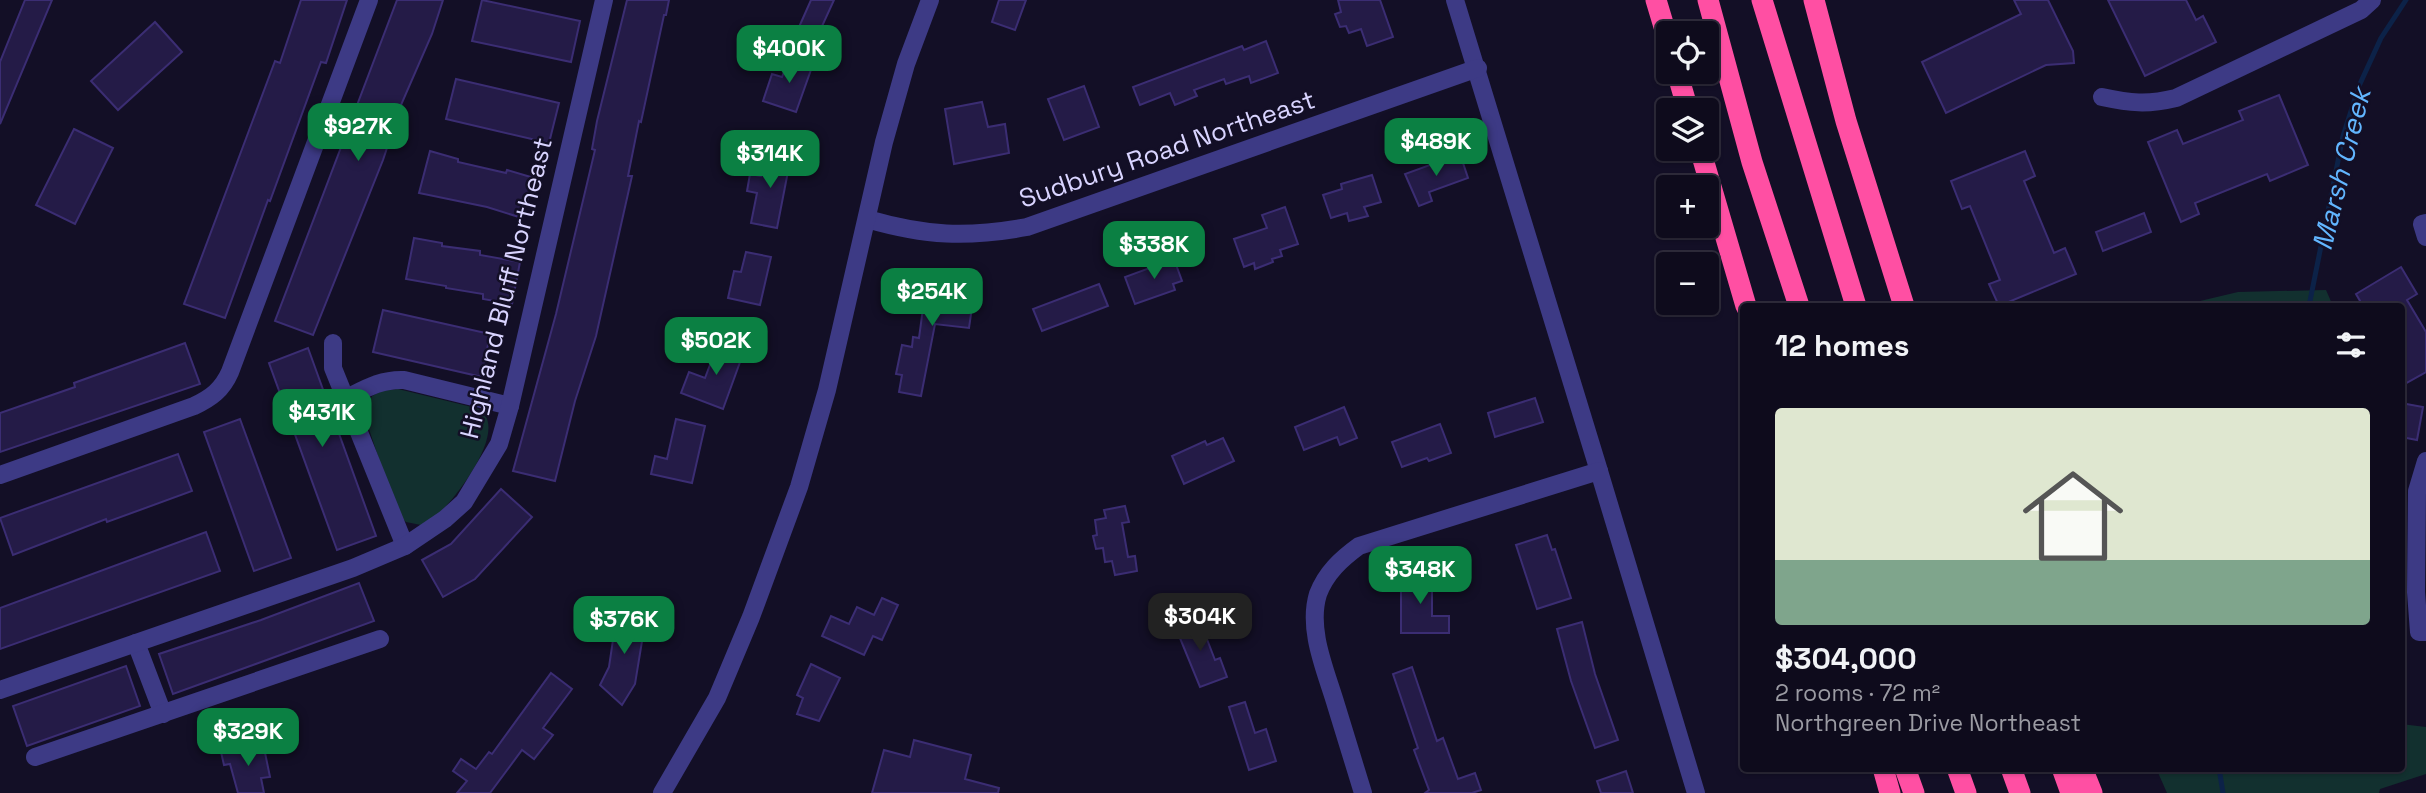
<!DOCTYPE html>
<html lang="en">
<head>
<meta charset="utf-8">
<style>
	:root { --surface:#0e0b1c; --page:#171425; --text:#f1f3f6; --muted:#9b9ba3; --line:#2e2b3b; --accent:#0b8043 }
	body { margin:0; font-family:"Space Grotesk",sans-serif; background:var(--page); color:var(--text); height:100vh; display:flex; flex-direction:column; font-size:26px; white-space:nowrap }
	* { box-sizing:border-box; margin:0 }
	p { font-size:23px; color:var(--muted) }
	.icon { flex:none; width:38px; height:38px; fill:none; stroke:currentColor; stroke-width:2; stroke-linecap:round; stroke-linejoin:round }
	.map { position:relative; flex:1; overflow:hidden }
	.side { position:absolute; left:1740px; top:303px; width:665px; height:469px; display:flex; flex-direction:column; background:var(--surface); border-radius:7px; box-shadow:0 2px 5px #0004,0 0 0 2px var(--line) }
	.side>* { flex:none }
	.tools { position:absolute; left:1656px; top:21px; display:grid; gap:14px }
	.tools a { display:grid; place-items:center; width:63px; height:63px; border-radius:7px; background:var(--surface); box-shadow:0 2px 5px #0004,0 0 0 2px var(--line); font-size:35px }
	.price { position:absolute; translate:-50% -60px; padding:0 16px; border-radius:14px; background:var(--accent); color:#fff; font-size:23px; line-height:46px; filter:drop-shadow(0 2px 4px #0008) }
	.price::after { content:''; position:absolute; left:50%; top:42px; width:21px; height:16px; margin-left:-10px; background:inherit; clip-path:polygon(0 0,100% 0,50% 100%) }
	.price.selected { background:#222; color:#fff }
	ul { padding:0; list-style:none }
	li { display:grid; align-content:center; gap:14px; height:371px; padding:0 35px }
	li span { display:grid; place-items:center; height:217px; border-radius:7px; color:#555 }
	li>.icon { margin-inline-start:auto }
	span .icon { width:126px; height:126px; fill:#fffc; stroke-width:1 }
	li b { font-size:30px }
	h2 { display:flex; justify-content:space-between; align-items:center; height:84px; padding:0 35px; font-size:30px }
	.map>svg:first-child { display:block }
</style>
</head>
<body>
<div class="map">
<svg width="2426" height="793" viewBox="0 0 2426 793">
	<rect width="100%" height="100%" fill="#130f26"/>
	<g fill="#12302f">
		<polygon points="2326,290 2333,306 2179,306 2238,292"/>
		<path d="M398,389L476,408C514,424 455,500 436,516C431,520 426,522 421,525L406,522L397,513L364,414L372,396L382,391Z"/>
		<polygon points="2401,724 2426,727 2426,774 2380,789 2379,793 2167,793 2156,768 2401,768"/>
	</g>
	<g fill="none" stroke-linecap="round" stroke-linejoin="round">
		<g stroke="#0c2248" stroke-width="5">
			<polyline points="2309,306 2343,136 2359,86 2381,38 2406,0"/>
			<polyline points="2219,768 2223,793"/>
		</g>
	</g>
	<g fill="#241b47" stroke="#3b2d73" stroke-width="2">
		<polygon points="25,0 52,0 0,124 0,62"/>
		<polygon points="301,0 347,0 326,63 321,62 270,201 268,200 225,318 184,304 275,61 280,63"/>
		<polygon points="397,0 443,0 432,34 394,121 396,121 383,160 313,335 275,321"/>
		<polygon points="482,0 580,21 571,62 472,41"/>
		<polygon points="627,0 669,0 666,15 664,15 641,122 639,121 628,176 632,176 596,336 575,401 555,481 513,471 556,314 595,150 592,149 597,121"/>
		<polygon points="811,0 834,0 818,35 799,27"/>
		<polygon points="999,0 1026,0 1015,30 992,22"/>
		<polygon points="1338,0 1380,0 1393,37 1367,46 1361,29 1349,33 1346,26 1340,27 1335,14 1341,12"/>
		<polygon points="2014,0 2048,0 2073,51 2074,63 2046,65 1946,113 1922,62 2021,14"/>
		<polygon points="2108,0 2186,0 2196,20 2203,16 2216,42 2145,76"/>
		<polygon points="155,22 182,52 118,110 91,81"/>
		<polygon points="1266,41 1278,73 1251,83 1249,76 1226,84 1224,79 1194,90 1197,96 1175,105 1170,93 1140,105 1133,87 1242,46 1244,50"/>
		<polygon points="790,56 813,64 796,112 763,101 772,74 782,77"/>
		<polygon points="456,79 559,103 549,143 446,119"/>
		<polygon points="1084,86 1099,127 1064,140 1048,99"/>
		<polygon points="2279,95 2308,165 2270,181 2267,174 2195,203 2199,214 2181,222 2148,142 2177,130 2183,144 2243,120 2239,111"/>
		<polygon points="982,102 988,127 1005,124 1009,153 954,164 945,109"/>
		<polygon points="74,129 113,148 75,224 36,205"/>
		<polygon points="430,151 458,159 458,162 506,173 507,170 534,178 522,218 487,207 419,193"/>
		<polygon points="2025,151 2035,176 2024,181 2054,253 2065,248 2076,274 1999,306 1989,284 2000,280 1970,206 1962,209 1951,181"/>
		<polygon points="770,152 791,156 777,228 751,223 757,193 747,191 750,174 761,176 762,169 767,168"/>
		<polygon points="1460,154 1468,178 1429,192 1432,201 1419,206 1405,174"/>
		<polygon points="1372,175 1381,202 1364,207 1368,216 1349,221 1347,213 1331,218 1323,195 1342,189 1341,184"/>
		<polygon points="1285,207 1298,244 1280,250 1282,256 1272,259 1273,262 1255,269 1254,263 1244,267 1234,239 1267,228 1262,215"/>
		<polygon points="2144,213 2151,232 2103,251 2096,232"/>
		<polygon points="414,238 442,243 442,246 480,251 480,255 520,262 512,304 483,299 483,294 446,288 446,286 406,279"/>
		<polygon points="746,252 771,257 760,305 728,298 734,271 741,272"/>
		<polygon points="1174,259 1182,281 1173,284 1175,290 1135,304 1125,277"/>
		<polygon points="2401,267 2417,294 2407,300 2426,332 2426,372 2401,386 2401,306 2363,306 2356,294"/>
		<polygon points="928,271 959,275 957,297 965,298 964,306 972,307 969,328 935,324 921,396 899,392 902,375 896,374 902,345 912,347 913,337 919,338"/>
		<polygon points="1099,284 1108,306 1042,331 1033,309"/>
		<polygon points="383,310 490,334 482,377 373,352"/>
		<polygon points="719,341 744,351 723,409 681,393 689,372 705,378"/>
		<polygon points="185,343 200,384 0,452 0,413 75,387 74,383"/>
		<polygon points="308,348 376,536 337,550 269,363"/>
		<polygon points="1535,398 1543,422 1495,437 1488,413"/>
		<polygon points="2401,403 2423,407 2417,440 2401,437"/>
		<polygon points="1344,407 1357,438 1340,445 1337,437 1304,450 1295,427"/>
		<polygon points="240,419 291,558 254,571 204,432"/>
		<polygon points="676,419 705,426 692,483 651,474 655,456 667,459"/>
		<polygon points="1440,424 1451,453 1429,461 1427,458 1402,467 1392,442"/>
		<polygon points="1223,438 1234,461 1184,484 1172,456 1205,441 1207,445"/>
		<polygon points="178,454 192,491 107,522 106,519 13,555 0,518"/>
		<polygon points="501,489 532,517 475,579 443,597 422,560 451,544"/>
		<polygon points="1125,506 1129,522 1122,523 1128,557 1135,556 1137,571 1115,575 1112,561 1105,562 1103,548 1096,549 1093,536 1097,535 1095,520 1106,518 1104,510"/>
		<polygon points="206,532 220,571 0,649 0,608"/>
		<polygon points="1547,535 1552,550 1555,549 1571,598 1537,609 1516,545"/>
		<polygon points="1401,573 1432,573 1432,616 1449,616 1449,633 1401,633"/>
		<polygon points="359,583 374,621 173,694 159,654 261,620"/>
		<polygon points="882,598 898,605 882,640 873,636 864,655 822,636 831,616 849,624 857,607 874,615"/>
		<polygon points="617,613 646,617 635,684 622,705 600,685 609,667"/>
		<polygon points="1198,616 1215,660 1220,658 1227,677 1200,687 1175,626"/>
		<polygon points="1582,622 1595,674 1618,740 1595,748 1571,681 1557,629"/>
		<polygon points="811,664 840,678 819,721 797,714 803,698 797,695"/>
		<polygon points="126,666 140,706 27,746 13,706"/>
		<polygon points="1412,667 1437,741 1443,738 1458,779 1475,773 1481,790 1472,793 1425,793 1429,790 1414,750 1418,748 1393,674"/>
		<polygon points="551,673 572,689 543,728 553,735 534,759 522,750 490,793 457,793 467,781 453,771 461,759 476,769 489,752 492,754"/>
		<polygon points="1245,702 1255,733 1266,729 1276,761 1249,770 1229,707"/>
		<polygon points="914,740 971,755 965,779 999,788 998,793 872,793 884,750 910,757"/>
		<polygon points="263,743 270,777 261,778 264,793 238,793 230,764 224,765 221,752"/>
		<polygon points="1626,771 1633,793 1601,793 1597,781"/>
	</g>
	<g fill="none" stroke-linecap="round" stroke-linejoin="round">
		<g stroke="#3d3a85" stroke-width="18">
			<polyline points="1455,0 1599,471"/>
			<path d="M2102,97C2130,103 2147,105 2176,98L2361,10L2372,0"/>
			<path d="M867,219C926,236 966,238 1027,227L1478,68"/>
			<polyline points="2426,223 2422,224 2426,237"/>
			<polyline points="333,343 333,368 405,546"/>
			<path d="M345,399C365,389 381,379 404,380L510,406"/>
			<polyline points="2426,461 2417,491 2416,592 2419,632 2426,632"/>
			<path d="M0,475L194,406C211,398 222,390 230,372L369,0"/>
			<polyline points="136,643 163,714"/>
			<polyline points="0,690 353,568 405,546 445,519 464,502 499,444 510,406 604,0"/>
			<polyline points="35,757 380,639"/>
			<polyline points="662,793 717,698 751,617 799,487 827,390 884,142 906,64 930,0"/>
			<path d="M1363,793C1354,764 1345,734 1336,705C1326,671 1307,630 1318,594C1326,573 1341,559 1359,546L1599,471L1696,793"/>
		</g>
		<g stroke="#ff4fa3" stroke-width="21">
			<polyline points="1656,0 1668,40"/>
			<polyline points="1708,0 1752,162 1799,306"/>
			<polyline points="1762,0 1856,306"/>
			<polyline points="1814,0 1846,121 1904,306"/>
			<polyline points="1677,72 1688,110"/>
			<polyline points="1700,149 1746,306"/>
			<polyline points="1883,768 1890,793"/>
			<polyline points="1905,768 1914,793"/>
			<polyline points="1957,768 1966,793"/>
			<polyline points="2011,768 2020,793"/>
			<polyline points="2062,768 2071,793"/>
			<polyline points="2082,768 2092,793"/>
		</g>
	</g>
	<g text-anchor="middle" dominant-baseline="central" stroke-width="5" stroke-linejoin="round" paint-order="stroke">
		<g font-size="26" fill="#d9d4ff" stroke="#130f26">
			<text transform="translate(1167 149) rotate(-19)">Sudbury Road Northeast</text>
			<text transform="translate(506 288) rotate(-76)">Highland Bluff Northeast</text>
		</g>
		<g font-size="28" font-style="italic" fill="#62b6ff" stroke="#130f26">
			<text transform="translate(2341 169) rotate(-76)">Marsh Creek</text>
		</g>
	</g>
</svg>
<div class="tools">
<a><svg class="icon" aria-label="locate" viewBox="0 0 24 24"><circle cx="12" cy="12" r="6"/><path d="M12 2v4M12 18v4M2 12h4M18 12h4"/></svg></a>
<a><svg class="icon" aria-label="layers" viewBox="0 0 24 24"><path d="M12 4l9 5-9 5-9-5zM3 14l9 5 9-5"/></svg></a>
<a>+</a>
<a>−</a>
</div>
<b class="price" style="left:789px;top:85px">$400K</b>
<b class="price" style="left:358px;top:163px">$927K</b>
<b class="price" style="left:1436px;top:178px">$489K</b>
<b class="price" style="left:770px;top:190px">$314K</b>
<b class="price" style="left:1154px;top:281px">$338K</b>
<b class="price" style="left:932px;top:328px">$254K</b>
<b class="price" style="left:716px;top:377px">$502K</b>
<b class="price" style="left:322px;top:449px">$431K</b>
<b class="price" style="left:1420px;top:606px">$348K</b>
<b class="price selected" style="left:1200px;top:653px">$304K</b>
<b class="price" style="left:624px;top:656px">$376K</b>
<b class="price" style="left:248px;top:768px">$329K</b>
<section class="side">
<h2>12 homes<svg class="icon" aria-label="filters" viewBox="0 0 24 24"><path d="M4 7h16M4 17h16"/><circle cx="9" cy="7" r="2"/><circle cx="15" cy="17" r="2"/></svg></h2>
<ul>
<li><span style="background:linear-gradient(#dfe7d0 70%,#7fa58c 0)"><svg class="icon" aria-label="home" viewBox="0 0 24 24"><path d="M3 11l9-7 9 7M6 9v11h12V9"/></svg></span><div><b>$304,000</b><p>2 rooms · 72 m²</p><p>Northgreen Drive Northeast</p></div></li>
</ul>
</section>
</div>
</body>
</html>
